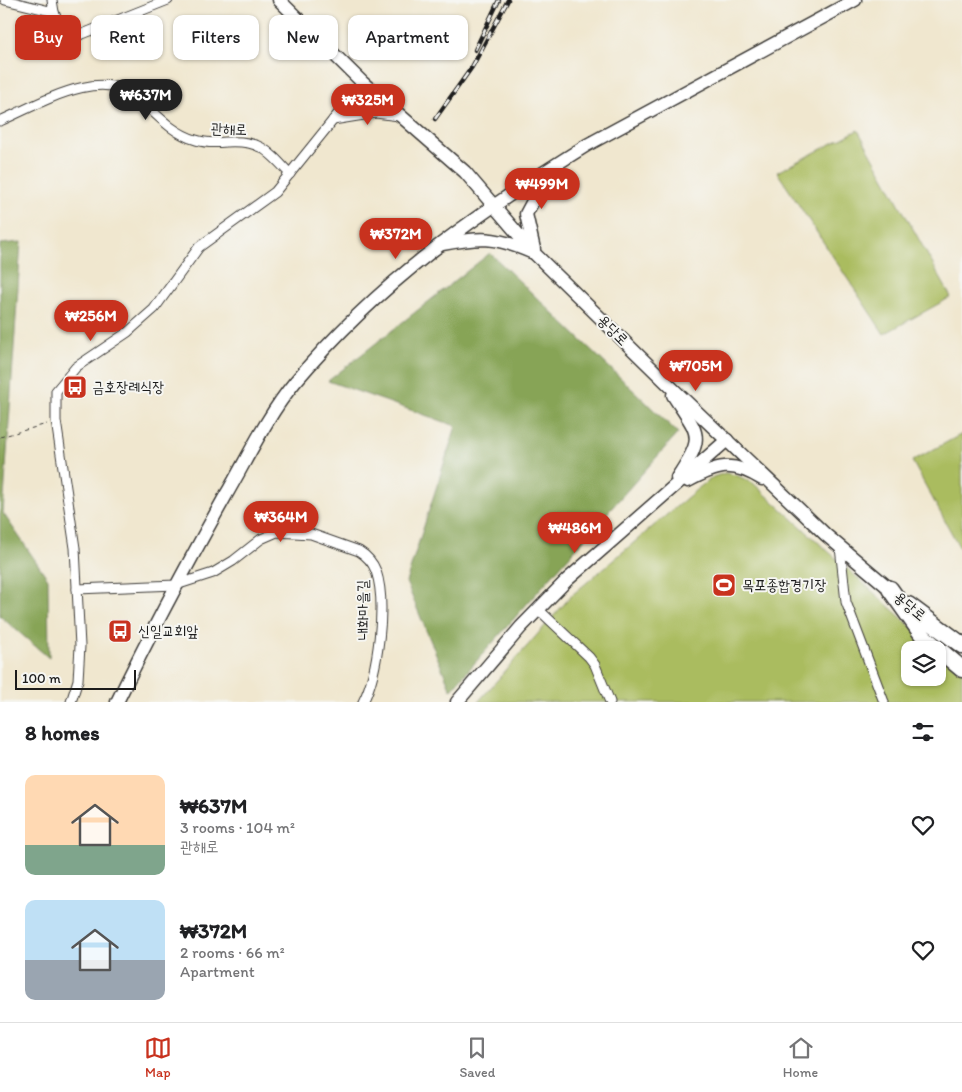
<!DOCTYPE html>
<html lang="en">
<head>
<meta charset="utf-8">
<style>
	:root { --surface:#fff; --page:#f2f2f2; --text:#202124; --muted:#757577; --line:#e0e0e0; --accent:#c8321e }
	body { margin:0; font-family:Itim,"Poor Story",sans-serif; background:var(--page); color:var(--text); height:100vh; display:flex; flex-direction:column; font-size:19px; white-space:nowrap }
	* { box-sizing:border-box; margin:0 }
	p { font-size:16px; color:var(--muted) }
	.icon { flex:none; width:28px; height:28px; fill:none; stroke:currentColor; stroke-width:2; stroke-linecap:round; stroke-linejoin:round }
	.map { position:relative; height:702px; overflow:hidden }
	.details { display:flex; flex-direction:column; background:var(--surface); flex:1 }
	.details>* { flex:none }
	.banner { position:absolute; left:15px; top:15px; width:500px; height:45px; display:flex; gap:10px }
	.fabs { position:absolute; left:901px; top:641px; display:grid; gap:10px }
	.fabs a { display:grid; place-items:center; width:45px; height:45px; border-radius:10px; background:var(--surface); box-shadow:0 1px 4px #0004; font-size:25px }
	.scale { position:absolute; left:15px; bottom:12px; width:121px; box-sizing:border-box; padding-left:5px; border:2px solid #1c1c1c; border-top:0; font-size:14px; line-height:18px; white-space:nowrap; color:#1c1c1c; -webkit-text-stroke:4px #f6f6f2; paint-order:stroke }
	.price { position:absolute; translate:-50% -42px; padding:0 11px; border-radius:18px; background:var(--accent); color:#fff; font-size:16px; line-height:32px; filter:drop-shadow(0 1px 2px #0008) }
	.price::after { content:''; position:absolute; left:50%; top:30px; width:15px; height:11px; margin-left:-8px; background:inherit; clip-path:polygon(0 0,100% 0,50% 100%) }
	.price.active { background:#222; color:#fff }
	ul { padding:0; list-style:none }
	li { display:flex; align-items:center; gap:15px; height:125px; padding:0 25px }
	li span { display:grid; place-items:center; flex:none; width:140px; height:100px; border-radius:10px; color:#555 }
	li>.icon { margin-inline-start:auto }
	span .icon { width:60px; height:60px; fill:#fffc; stroke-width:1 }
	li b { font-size:21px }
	h2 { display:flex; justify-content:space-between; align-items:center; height:60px; padding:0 25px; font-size:21px }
	.pill { padding:0 18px; border-radius:10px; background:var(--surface); box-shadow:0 1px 4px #0004; font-size:18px; line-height:45px }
	.pill.active { background:var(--accent); color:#fff }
	.tabs { display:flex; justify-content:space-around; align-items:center; height:70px; border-top:1px solid var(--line); background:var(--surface); font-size:14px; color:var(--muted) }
	.tabs a { display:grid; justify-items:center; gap:2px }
	.tabs .active { color:var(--accent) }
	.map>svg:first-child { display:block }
</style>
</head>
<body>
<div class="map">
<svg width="962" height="702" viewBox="0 0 962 702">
	<rect width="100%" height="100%" fill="#f6f6f2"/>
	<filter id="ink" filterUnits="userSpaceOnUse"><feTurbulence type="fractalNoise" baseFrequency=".02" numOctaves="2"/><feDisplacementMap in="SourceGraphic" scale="10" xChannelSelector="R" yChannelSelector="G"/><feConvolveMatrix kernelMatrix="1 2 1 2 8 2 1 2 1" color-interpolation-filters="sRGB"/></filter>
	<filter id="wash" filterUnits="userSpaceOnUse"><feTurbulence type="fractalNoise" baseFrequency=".0096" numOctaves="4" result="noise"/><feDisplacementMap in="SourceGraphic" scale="20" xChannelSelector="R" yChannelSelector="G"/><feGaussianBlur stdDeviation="1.12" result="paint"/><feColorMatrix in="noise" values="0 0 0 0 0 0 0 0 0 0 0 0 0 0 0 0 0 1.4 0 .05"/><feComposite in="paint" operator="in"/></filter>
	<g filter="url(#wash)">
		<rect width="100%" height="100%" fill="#f0e7cf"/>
		<g fill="#aabc5f" stroke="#636c3e">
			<polygon points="858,130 951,297 884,334 777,172"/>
			<polygon points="962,434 962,552 912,461"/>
			<polygon points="725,473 736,475 753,483 937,650 910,650 910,678 938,678 938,651 962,671 962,702 478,702 572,595 696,490 713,477"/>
		</g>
		<g fill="#87a456" stroke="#526039">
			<polygon points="21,242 3,513 48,579 49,658 0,616 0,244"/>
			<polygon points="490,253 678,433 451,690 406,582 456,426 328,381"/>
		</g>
	</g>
	<g filter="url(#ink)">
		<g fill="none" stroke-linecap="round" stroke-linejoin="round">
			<g stroke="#3c3a37" stroke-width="11">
				<g id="street">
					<polyline points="5,0 54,12"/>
					<polyline points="52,0 54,12 64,38 70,39 168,0"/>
					<polyline points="333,120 376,113 399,116"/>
					<path d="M0,121C38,105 100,65 138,98C156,114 172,133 196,140C205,143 216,143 226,142C260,140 268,150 290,174"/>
					<polyline points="840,547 846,602 884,702"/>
					<path d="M77,589L176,585L213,573L233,561L261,539L277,532L311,534L359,551C367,556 373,563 376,571C387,603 378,673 363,702"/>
					<polyline points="538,609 589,657 595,665 610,702"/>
					<polyline points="71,702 78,680 80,646 75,548 56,421 56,391 76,367 128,332 154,309 199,247 275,192 363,83"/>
				</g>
			</g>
			<g stroke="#3c3a37" stroke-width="15">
				<g id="secondary">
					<polyline points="279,0 363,83 465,172 535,254 672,388 826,535 890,589"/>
					<path d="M442,244C480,237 495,236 531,252"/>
					<polyline points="534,249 526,214 549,171"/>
					<path d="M673,395C699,436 706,434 677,478"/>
					<path d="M688,481C718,465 731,460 762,479"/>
					<path d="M117,702C151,632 188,563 226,495C248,457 267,416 295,382C380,281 476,214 587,145L855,0"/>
					<polyline points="457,702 521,627 567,580 727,440"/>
				</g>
			</g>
			<g stroke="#3c3a37" stroke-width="19">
				<g id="highway">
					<polyline points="890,589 924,637 962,669"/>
					<polyline points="908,605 962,645"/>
				</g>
			</g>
			<polyline stroke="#3c3a37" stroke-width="1" stroke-dasharray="4 4" stroke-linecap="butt" points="0,437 47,424"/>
			<use href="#street" stroke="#fff" stroke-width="9"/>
			<use href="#secondary" stroke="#fff" stroke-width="12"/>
			<use href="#highway" stroke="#fff" stroke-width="16"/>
			<g stroke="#1c1c1c" stroke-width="4.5">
				<g id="rail">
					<polyline points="475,50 499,0"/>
					<polyline points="435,119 472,67 508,0"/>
				</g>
			</g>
			<use href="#rail" stroke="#f6f6f2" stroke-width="2.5" stroke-dasharray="8" stroke-linecap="butt"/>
		</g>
	</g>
	<defs>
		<g id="bus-square" transform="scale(1.25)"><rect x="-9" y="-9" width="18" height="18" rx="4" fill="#c8321e" stroke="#f6f6f2"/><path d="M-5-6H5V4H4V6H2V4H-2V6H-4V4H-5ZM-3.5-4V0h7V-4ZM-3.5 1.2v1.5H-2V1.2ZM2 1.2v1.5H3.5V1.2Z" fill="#fff"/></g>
		<g id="stadium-square" transform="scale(1.25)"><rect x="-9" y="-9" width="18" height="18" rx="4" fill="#c8321e" stroke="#f6f6f2"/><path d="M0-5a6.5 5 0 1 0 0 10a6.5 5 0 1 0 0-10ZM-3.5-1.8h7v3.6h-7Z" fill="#fff"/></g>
	</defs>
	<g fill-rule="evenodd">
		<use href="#bus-square" x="75" y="387"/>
		<use href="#stadium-square" x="724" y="585"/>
		<use href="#bus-square" x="120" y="631"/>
	</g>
	<g text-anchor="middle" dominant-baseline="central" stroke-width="4" stroke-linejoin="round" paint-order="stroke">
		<g font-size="15" fill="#1c1c1c" stroke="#f6f6f2">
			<text transform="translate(229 129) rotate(2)">관해로</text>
			<text transform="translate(613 330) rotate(45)">용당로</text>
			<text transform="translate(910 606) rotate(40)">용당로</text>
			<text transform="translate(363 610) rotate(-91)">내화마을길</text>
		</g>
		<g font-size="15" fill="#1c1c1c" stroke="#f6f6f2" text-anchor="start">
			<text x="92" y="387">금호장례식장</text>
			<text x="742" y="585">목포종합경기장</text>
			<text x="138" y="631">신일교회앞</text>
		</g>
	</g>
</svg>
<div class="fabs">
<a><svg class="icon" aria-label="layers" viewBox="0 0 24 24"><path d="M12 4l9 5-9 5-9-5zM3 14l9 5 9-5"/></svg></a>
</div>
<div class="scale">100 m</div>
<b class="price active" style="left:146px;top:121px">₩637M</b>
<b class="price" style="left:368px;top:126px">₩325M</b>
<b class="price" style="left:542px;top:210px">₩499M</b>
<b class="price" style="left:396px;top:260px">₩372M</b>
<b class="price" style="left:91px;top:342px">₩256M</b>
<b class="price" style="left:696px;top:392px">₩705M</b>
<b class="price" style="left:281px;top:543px">₩364M</b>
<b class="price" style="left:575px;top:554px">₩486M</b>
<div class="banner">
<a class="pill active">Buy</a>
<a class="pill">Rent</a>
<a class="pill">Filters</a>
<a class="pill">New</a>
<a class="pill">Apartment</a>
</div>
</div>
<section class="details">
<h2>8 homes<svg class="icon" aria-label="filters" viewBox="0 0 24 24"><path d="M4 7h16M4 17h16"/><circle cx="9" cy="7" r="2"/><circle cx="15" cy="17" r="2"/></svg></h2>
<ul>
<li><span style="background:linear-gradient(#ffd9b3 70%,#7fa58c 0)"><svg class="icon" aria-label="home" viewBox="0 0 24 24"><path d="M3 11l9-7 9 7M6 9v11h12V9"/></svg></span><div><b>₩637M</b><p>3 rooms · 104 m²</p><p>관해로</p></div><svg class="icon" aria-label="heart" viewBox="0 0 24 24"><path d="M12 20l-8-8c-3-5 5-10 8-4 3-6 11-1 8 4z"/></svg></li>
<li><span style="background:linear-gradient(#bfe0f5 60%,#9aa5b1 0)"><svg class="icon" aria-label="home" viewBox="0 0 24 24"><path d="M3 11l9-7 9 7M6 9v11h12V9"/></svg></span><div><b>₩372M</b><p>2 rooms · 66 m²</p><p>Apartment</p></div><svg class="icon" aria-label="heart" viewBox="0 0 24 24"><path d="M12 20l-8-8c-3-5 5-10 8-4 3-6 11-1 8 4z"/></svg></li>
</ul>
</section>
<nav class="tabs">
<a class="active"><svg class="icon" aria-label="map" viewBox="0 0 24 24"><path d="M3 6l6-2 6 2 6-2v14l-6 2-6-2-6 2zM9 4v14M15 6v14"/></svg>Map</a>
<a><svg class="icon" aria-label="saved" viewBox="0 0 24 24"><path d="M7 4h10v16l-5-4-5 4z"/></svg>Saved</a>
<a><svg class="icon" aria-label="home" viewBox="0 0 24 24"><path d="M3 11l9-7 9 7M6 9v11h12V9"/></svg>Home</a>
</nav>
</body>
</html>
